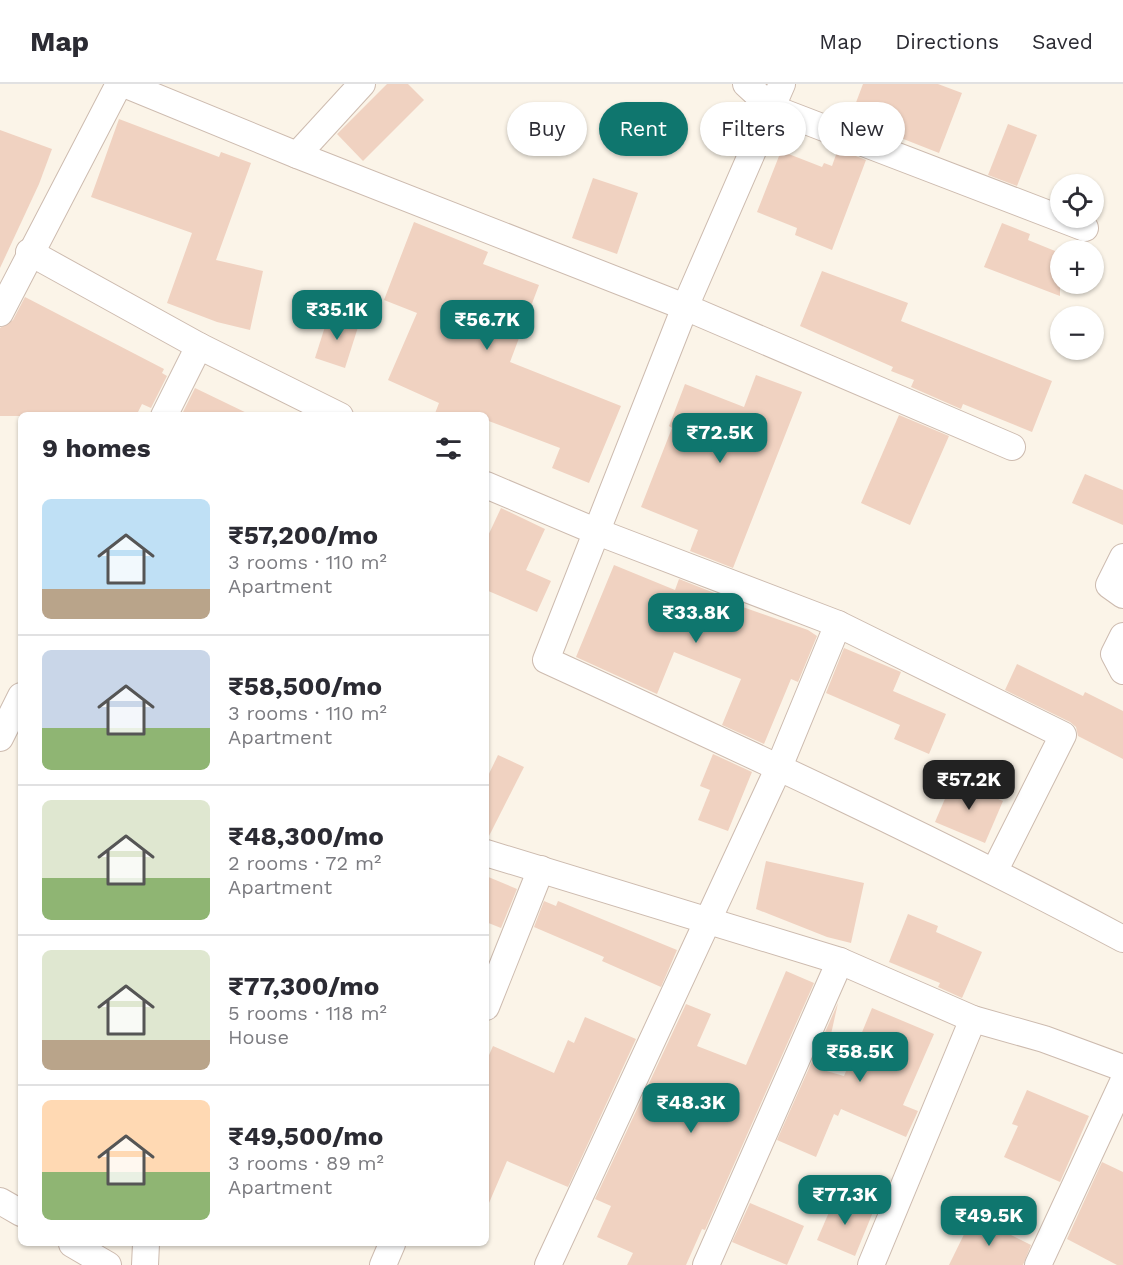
<!DOCTYPE html>
<html lang="en">
<head>
<meta charset="utf-8">
<style>
	:root { --surface:#fff; --page:#f2f2f3; --text:#2b2b33; --muted:#7c7c81; --line:#e1e1e2; --accent:#0f766e }
	body { margin:0; font-family:"Work Sans",sans-serif; background:var(--page); color:var(--text); height:100vh; display:flex; flex-direction:column; font-size:22px; white-space:nowrap }
	* { box-sizing:border-box; margin:0 }
	p { font-size:20px; color:var(--muted) }
	.icon { flex:none; width:33px; height:33px; fill:none; stroke:currentColor; stroke-width:2; stroke-linecap:round; stroke-linejoin:round }
	.map { position:relative; flex:1; overflow:hidden }
	.side { position:absolute; left:18px; top:328px; width:471px; height:834px; display:flex; flex-direction:column; background:var(--surface); border-radius:9px; box-shadow:0 2px 4px #0004 }
	.side>* { flex:none }
	.guide { position:absolute; left:507px; top:18px; width:525px; height:54px; display:flex; gap:12px }
	.buttons { position:absolute; left:1050px; top:90px; display:grid; gap:12px }
	.buttons a { display:grid; place-items:center; width:54px; height:54px; border-radius:50%; background:var(--surface); box-shadow:0 2px 4px #0004; font-size:30px }
	.price { position:absolute; translate:-50% -51px; padding:0 14px; border-radius:12px; background:var(--accent); color:#fff; font-size:20px; line-height:39px; filter:drop-shadow(0 2px 3px #0008) }
	.price::after { content:''; position:absolute; left:50%; top:36px; width:18px; height:14px; margin-left:-9px; background:inherit; clip-path:polygon(0 0,100% 0,50% 100%) }
	.price.on { background:#222; color:#fff }
	ul { padding:0; list-style:none }
	li { display:flex; align-items:center; gap:18px; height:150px; padding:0 24px }
	li+li { border-top:2px solid var(--line) }
	li span { display:grid; place-items:center; flex:none; width:168px; height:120px; border-radius:9px; color:#555 }
	li>.icon { margin-inline-start:auto }
	span .icon { width:72px; height:72px; fill:#fffc; stroke-width:1 }
	li b { font-size:26px }
	h2 { display:flex; justify-content:space-between; align-items:center; height:72px; padding:0 24px; font-size:26px }
	.tag { padding:0 21px; border-radius:27px; background:var(--surface); box-shadow:0 2px 4px #0004; font-size:21px; line-height:54px }
	.tag.on { background:var(--accent); color:#fff }
	header { display:flex; align-items:center; gap:36px; box-sizing:border-box; height:84px; padding:0 30px; background:var(--surface); border-bottom:2px solid var(--line) }
	header strong { font-size:28px }
	nav { display:flex; gap:33px; margin-inline-start:auto; font-size:21px }
	.map>svg:first-child { display:block }
</style>
</head>
<body>
<header>
<strong>Map</strong>
<nav><a>Map</a><a>Directions</a><a>Saved</a></nav>
</header>
<div class="map">
<svg width="1123" height="1181" viewBox="0 0 1123 1181">
	<rect width="100%" height="100%" fill="#fbf4e8"/>
	<g fill="#f0d2c1">
		<polygon points="387,0 408,0 424,16 363,77 337,50"/>
		<polygon points="863,0 938,0 962,9 939,69 878,45 877,48 849,37"/>
		<polygon points="119,35 219,73 221,68 251,79 216,176 263,187 250,246 217,238 167,219 192,149 91,113"/>
		<polygon points="1008,40 1037,51 1017,102 988,91"/>
		<polygon points="0,46 52,65 39,100 0,184"/>
		<polygon points="838,65 866,76 832,166 795,151 797,144 757,128 781,67 822,83 824,79 832,82"/>
		<polygon points="593,94 638,109 617,170 572,154"/>
		<polygon points="414,138 488,168 483,180 539,201 510,278 621,322 589,399 552,384 560,364 486,336 486,332 434,332 439,319 388,296 417,229 384,216"/>
		<polygon points="1002,139 1030,150 1028,156 1060,169 1060,212 984,183"/>
		<polygon points="822,187 908,219 901,237 1052,297 1032,348 963,320 961,325 911,303 914,296 891,287 893,283 800,242"/>
		<polygon points="25,213 164,285 162,289 167,292 151,324 142,320 136,332 0,332 0,244 13,236"/>
		<polygon points="329,230 359,240 345,284 315,274"/>
		<polygon points="756,291 802,308 733,484 690,467 698,446 641,423 672,344 669,342 685,300 744,323"/>
		<polygon points="195,304 253,332 181,332"/>
		<polygon points="899,331 949,352 910,441 861,419"/>
		<polygon points="1085,390 1123,406 1123,441 1072,419"/>
		<polygon points="501,424 545,445 526,486 551,497 537,528 486,506 486,456"/>
		<polygon points="614,481 675,506 679,495 722,512 720,515 808,546 817,552 798,598 791,595 764,660 722,641 741,595 674,568 657,610 576,573"/>
		<polygon points="844,564 901,588 893,607 946,630 929,670 894,655 900,641 826,609"/>
		<polygon points="1017,580 1083,612 1085,608 1123,627 1123,675 1078,652 1076,643 1070,638 1005,606"/>
		<polygon points="713,670 752,688 728,747 698,736 710,706 700,702"/>
		<polygon points="498,671 524,683 488,754 486,754 486,696"/>
		<polygon points="953,696 1003,717 985,759 935,738"/>
		<polygon points="766,777 864,799 851,859 827,853 756,825"/>
		<polygon points="486,792 517,805 501,844 486,838"/>
		<polygon points="544,817 556,822 558,817 677,866 661,903 602,877 604,873 534,843"/>
		<polygon points="908,830 938,842 936,848 982,868 962,914 938,903 940,899 889,878"/>
		<polygon points="786,887 814,899 705,1146 702,1145 686,1181 627,1181 633,1169 597,1153 611,1122 595,1115 686,920 711,930 697,962 746,981"/>
		<polygon points="838,919 823,986 844,992 872,924 934,950 903,1021 918,1027 906,1053 841,1025 838,1032 834,1030 816,1073 777,1056"/>
		<polygon points="585,933 636,955 568,1103 507,1077 486,1126 486,978 493,962 554,989 568,956 574,959"/>
		<polygon points="1027,1006 1089,1032 1060,1098 1004,1073 1018,1042 1012,1040"/>
		<polygon points="1102,1078 1123,1088 1123,1181 1117,1181 1067,1155"/>
		<polygon points="836,1112 873,1128 855,1172 817,1156"/>
		<polygon points="750,1119 804,1142 787,1181 732,1158"/>
		<polygon points="973,1132 1031,1161 1023,1181 949,1181"/>
	</g>
	<g fill="none" stroke-linecap="round" stroke-linejoin="round">
		<g stroke="#cdbbaf" stroke-width="28">
			<g id="street">
				<polyline points="124,0 297,71 685,223 1012,363"/>
				<polyline points="746,0 772,24 1085,144"/>
				<path d="M782,0L685,223L546,576C740,665 934,754 1123,855"/>
				<polyline points="297,71 362,0"/>
				<polyline points="29,168 199,262 340,332"/>
				<polyline points="0,229 119,0"/>
				<polyline points="164,332 199,262"/>
				<polyline points="486,401 595,447 838,540 1063,651 995,786"/>
				<polyline points="1123,473 1109,501 1123,511"/>
				<polyline points="1123,552 1114,570 1123,587"/>
				<polyline points="0,654 21,612"/>
				<polyline points="486,769 840,877 973,935 1044,955 1123,984"/>
				<polyline points="486,923 541,785"/>
				<polyline points="0,1117 21,1129"/>
				<polyline points="72,1160 108,1181"/>
				<polyline points="145,1181 146,1160"/>
				<polyline points="383,1181 392,1160"/>
				<polyline points="548,1181 779,683 838,540"/>
				<polyline points="706,1181 840,877"/>
				<polyline points="871,1181 973,935"/>
				<polyline points="1038,1181 1123,998"/>
			</g>
		</g>
		<use href="#street" stroke="#fff" stroke-width="26"/>
	</g>
</svg>
<div class="buttons">
<a><svg class="icon" aria-label="locate" viewBox="0 0 24 24"><circle cx="12" cy="12" r="6"/><path d="M12 2v4M12 18v4M2 12h4M18 12h4"/></svg></a>
<a>+</a>
<a>−</a>
</div>
<b class="price" style="left:337px;top:257px">₹35.1K</b>
<b class="price" style="left:487px;top:267px">₹56.7K</b>
<b class="price" style="left:720px;top:380px">₹72.5K</b>
<b class="price" style="left:696px;top:560px">₹33.8K</b>
<b class="price on" style="left:969px;top:727px">₹57.2K</b>
<b class="price" style="left:860px;top:999px">₹58.5K</b>
<b class="price" style="left:691px;top:1050px">₹48.3K</b>
<b class="price" style="left:845px;top:1142px">₹77.3K</b>
<b class="price" style="left:989px;top:1163px">₹49.5K</b>
<div class="guide">
<a class="tag">Buy</a>
<a class="tag on">Rent</a>
<a class="tag">Filters</a>
<a class="tag">New</a>
</div>
<section class="side">
<h2>9 homes<svg class="icon" aria-label="filters" viewBox="0 0 24 24"><path d="M4 7h16M4 17h16"/><circle cx="9" cy="7" r="2"/><circle cx="15" cy="17" r="2"/></svg></h2>
<ul>
<li><span style="background:linear-gradient(#bfe0f5 75%,#b9a48a 0)"><svg class="icon" aria-label="home" viewBox="0 0 24 24"><path d="M3 11l9-7 9 7M6 9v11h12V9"/></svg></span><div><b>₹57,200/mo</b><p>3 rooms · 110 m²</p><p>Apartment</p></div></li>
<li><span style="background:linear-gradient(#c9d6e8 65%,#8fb573 0)"><svg class="icon" aria-label="home" viewBox="0 0 24 24"><path d="M3 11l9-7 9 7M6 9v11h12V9"/></svg></span><div><b>₹58,500/mo</b><p>3 rooms · 110 m²</p><p>Apartment</p></div></li>
<li><span style="background:linear-gradient(#dfe7d0 65%,#8fb573 0)"><svg class="icon" aria-label="home" viewBox="0 0 24 24"><path d="M3 11l9-7 9 7M6 9v11h12V9"/></svg></span><div><b>₹48,300/mo</b><p>2 rooms · 72 m²</p><p>Apartment</p></div></li>
<li><span style="background:linear-gradient(#dfe7d0 75%,#b9a48a 0)"><svg class="icon" aria-label="home" viewBox="0 0 24 24"><path d="M3 11l9-7 9 7M6 9v11h12V9"/></svg></span><div><b>₹77,300/mo</b><p>5 rooms · 118 m²</p><p>House</p></div></li>
<li><span style="background:linear-gradient(#ffd9b3 60%,#8fb573 0)"><svg class="icon" aria-label="home" viewBox="0 0 24 24"><path d="M3 11l9-7 9 7M6 9v11h12V9"/></svg></span><div><b>₹49,500/mo</b><p>3 rooms · 89 m²</p><p>Apartment</p></div></li>
</ul>
</section>
</div>
</body>
</html>
